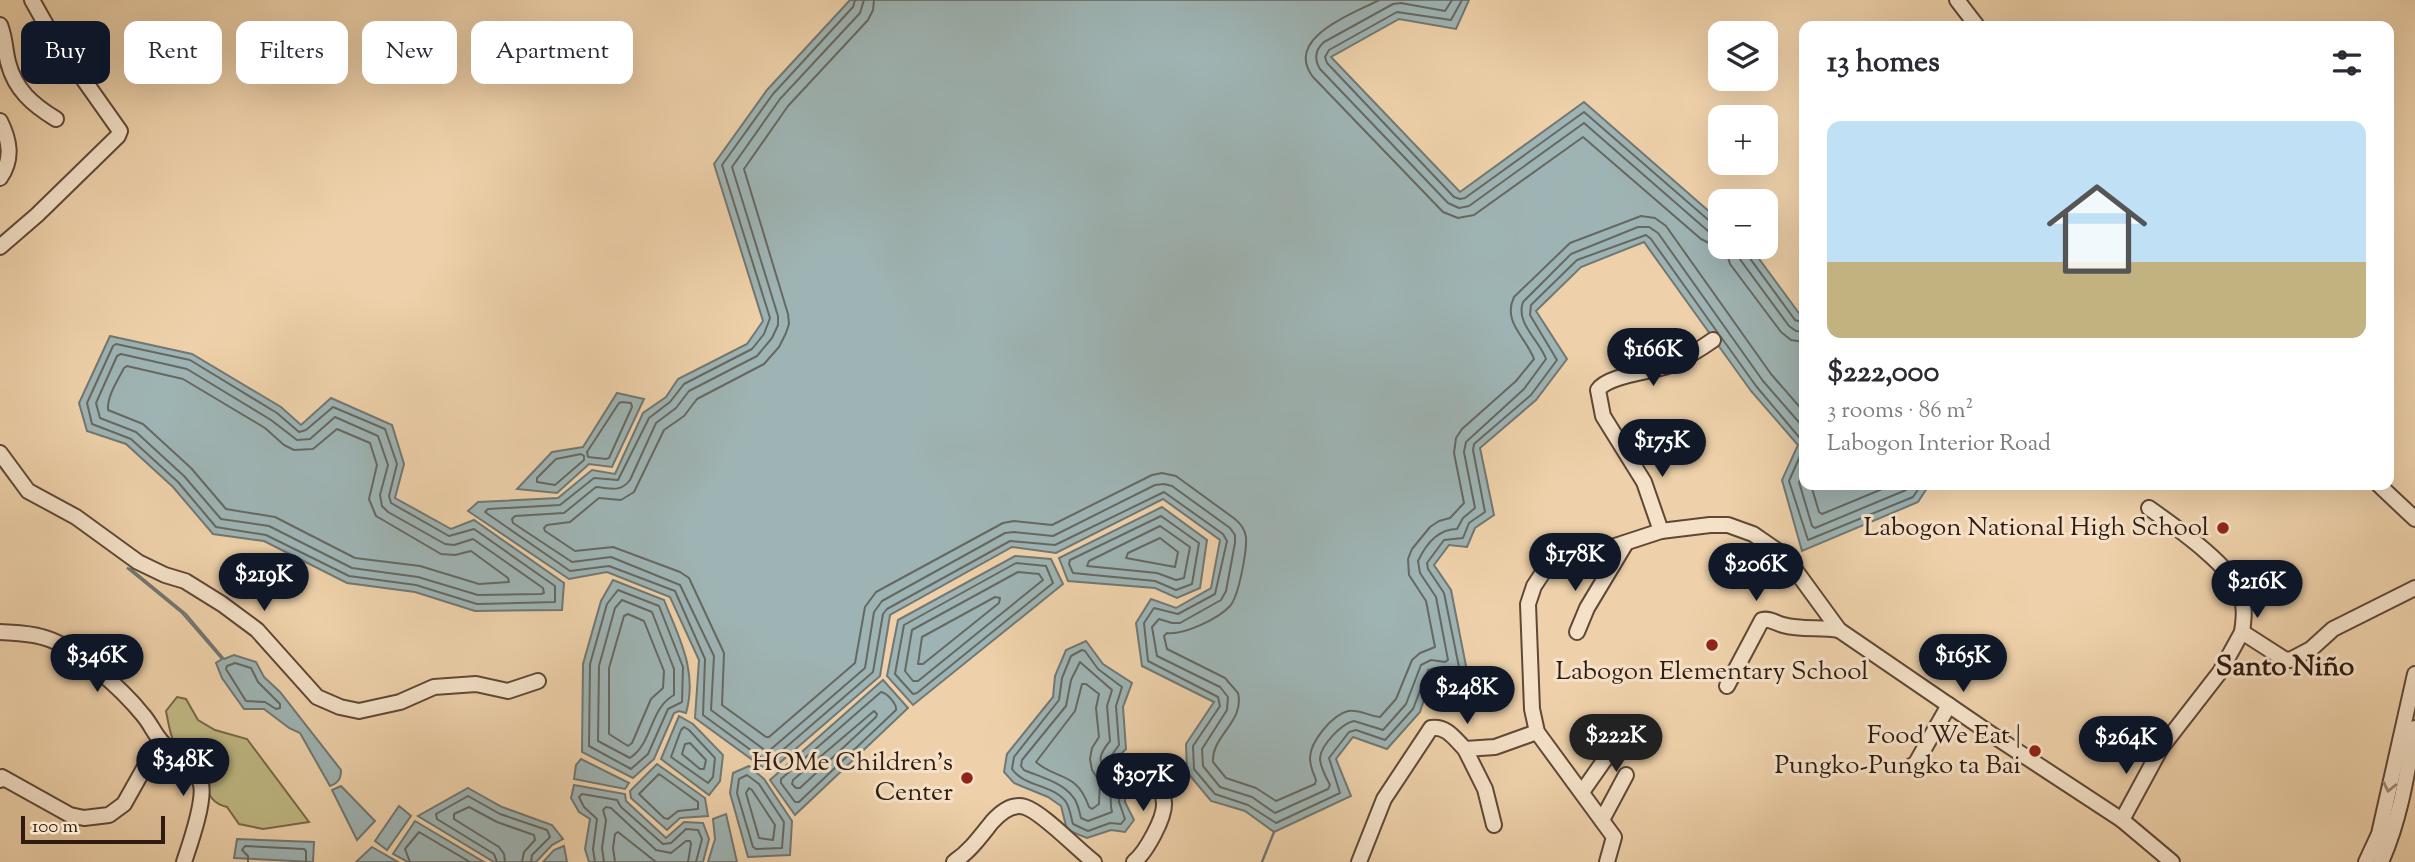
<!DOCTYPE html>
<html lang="en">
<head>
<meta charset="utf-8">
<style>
	:root { --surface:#fff; --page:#f2f2f3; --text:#2b2b33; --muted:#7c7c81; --line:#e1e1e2; --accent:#111827 }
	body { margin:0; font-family:"Sorts Mill Goudy",serif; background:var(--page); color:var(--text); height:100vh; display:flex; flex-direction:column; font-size:26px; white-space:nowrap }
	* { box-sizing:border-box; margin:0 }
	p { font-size:23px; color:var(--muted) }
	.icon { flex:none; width:38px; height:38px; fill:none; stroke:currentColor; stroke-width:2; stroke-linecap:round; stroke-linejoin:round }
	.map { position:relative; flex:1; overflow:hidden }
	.side { position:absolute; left:1799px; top:21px; width:595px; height:469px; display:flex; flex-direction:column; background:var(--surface); border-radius:14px; box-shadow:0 7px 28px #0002 }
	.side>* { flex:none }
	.guide { position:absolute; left:21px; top:21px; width:665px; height:63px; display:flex; gap:14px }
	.controls { position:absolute; left:1708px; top:21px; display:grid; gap:14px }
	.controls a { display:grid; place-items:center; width:70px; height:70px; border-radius:14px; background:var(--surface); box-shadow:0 7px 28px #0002; font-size:35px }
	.scale { position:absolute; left:21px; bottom:18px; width:144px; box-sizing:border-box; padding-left:7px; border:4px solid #2f1b11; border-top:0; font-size:19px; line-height:24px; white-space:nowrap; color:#2f1b11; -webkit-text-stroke:5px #f4e1c8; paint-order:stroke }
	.price { position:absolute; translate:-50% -60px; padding:0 16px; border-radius:24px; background:var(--accent); color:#fff; font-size:23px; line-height:46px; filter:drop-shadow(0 2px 4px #0008) }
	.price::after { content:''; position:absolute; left:50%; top:42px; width:21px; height:16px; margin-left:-10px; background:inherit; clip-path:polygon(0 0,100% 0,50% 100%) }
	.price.on { background:#222; color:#fff }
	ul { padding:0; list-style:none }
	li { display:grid; align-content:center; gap:14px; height:371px; padding:0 28px }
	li+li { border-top:2px solid var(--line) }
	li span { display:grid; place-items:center; height:217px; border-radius:14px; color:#555 }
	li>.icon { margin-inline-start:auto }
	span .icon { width:126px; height:126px; fill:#fffc; stroke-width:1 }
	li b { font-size:30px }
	h2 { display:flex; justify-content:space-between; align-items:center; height:84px; padding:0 28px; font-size:30px }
	.pill { padding:0 24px; border-radius:14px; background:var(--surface); box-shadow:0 7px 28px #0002; font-size:24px; line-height:63px }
	.pill.on { background:var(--accent); color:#fff }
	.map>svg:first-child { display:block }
</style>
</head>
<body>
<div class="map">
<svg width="2415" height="862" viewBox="0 0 2415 862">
	<rect width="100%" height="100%" fill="#eed1aa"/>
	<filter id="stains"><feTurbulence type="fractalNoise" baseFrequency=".00286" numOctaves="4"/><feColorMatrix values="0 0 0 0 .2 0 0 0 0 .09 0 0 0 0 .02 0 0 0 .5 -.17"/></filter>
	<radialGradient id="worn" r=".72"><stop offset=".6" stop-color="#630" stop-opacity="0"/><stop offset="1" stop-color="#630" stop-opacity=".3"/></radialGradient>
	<path fill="#c0b984" stroke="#786a4a" stroke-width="2" d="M177,697L186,699L198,720L215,730L247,739L309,822L263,829L239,824L227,807C208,803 208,789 200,774C196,767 189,764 184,759C172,746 169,727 166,711Z"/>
	<g fill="#9eb4b4" stroke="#727773" stroke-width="2">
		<polygon points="850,0 1469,0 1456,29 1399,19 1331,57 1460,192 1584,102 1720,221 1720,247 1751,248 1804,320 1804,485 1929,485 1918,502 1802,551 1782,480 1798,445 1751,391 1644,242 1581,267 1536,311 1567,359 1536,400 1480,448 1494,515 1475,528 1467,547 1449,545 1434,565 1451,590 1470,686 1432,675 1420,712 1387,749 1353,737 1336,759 1351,796 1274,832 1245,811 1211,801 1187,772 1186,744 1214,702 1142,666 1136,623 1151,599 1176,608 1211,588 1220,540 1163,499 1056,553 1012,547 890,615 880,676 769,772 695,718 699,660 670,597 607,572 569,579 468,511 478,502 558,498 592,470 615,474 643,413 666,397 678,379 747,344 763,321 714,164 767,90"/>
		<polygon points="110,336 192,354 281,407 301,425 331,398 392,425 404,464 395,498 451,529 474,520 564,583 562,610 475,611 415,592 347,583 264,541 213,534 173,487 126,444 87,431 79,403"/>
		<polygon points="617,393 644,399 612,467 589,464 557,493 517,489 552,452 583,447"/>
		<polygon points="1162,507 1207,540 1200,588 1177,598 1155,588 1068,581 1059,558"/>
		<polygon points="1015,556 1051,559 1063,584 913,705 887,676 898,620"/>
		<path d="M127,568L131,569L186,614L224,659L234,655L256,662L264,677L280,692L341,770C341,779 338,783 330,786L300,733L289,728L264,709H244L222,678L216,663L222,659L182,613Z"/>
		<path d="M613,580L664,600C679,638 698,671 686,713L679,711L674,713L654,759L633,778L582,752L583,664L601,601Z"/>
		<polygon points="1086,641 1103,664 1132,683 1123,707 1126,749 1116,759 1127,774 1125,802 1134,820 1125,832 1111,830 1087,838 1067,830 1061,806 1048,797 1014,783 1004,772 1007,754 1053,697 1055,676 1066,650"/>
		<polygon points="883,680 908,708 795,815 770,780"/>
		<polygon points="679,716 693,724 723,755 720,781 709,795 661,759"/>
		<polygon points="581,759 629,783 625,789 574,779 576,765"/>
		<polygon points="657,764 705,798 708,816 680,818 667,830 631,798 630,791"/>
		<polygon points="749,766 764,779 792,821 790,855 748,857 730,793 733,773"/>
		<polygon points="574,785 625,794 626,801 666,838 684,822 703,823 709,839 703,862 589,862 585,849 590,819 579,812 571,798"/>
		<polygon points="341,786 375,821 357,840 332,790"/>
		<polygon points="468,788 502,807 552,825 563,839 552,845 536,862 494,862 418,816"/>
		<polygon points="399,806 411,816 387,850 375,841"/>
		<polygon points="726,814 737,862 708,862 715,839 713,819"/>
		<polygon points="415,821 484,862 408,862 393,854"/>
		<polygon points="237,839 314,842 313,862 234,858"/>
		<polygon points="564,846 567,862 543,862 554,850"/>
		<polygon points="372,847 398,862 356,862"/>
	</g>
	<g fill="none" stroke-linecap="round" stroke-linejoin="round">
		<g stroke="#666862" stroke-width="2">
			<polyline points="855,0 853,7 773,94 722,165 770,318 764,334 752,349 684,384 670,402 649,418 618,480 594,478 560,505 488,509 485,512 570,571 609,566 675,591 705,659 703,715 767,762 770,761 873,672 883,614 887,609 1010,541 1055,545 1164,492 1223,534 1227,541 1215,594 1178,614 1154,608 1144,623 1148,661 1218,697 1220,706 1193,746 1194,769 1215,794 1248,805 1276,823 1340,793 1329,758 1349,732 1356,730 1385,740 1413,709 1428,670 1435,668 1456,674 1460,672 1444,593 1428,569 1427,563 1444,540 1463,538 1469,523 1485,512 1473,450 1474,444 1531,395 1557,360 1530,315 1531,305 1577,260 1646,235 1651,239 1718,333"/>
			<path d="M864,0L860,13L780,99L732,167L778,316V325L772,338L757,356L689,391L676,408L656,423L630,480C620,493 610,488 596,487L564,513L515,516L512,519L513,523L572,562L611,557L680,585L714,656L711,710L766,751L770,750L865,668L874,612L882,601L1005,533L1014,532L1053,536L1155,485L1164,484L1172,486L1230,528L1235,535V543L1226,591L1221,600L1180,623H1172L1159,619L1152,627L1157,656L1220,687L1228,697L1227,710L1202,749L1203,766L1220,787L1252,797L1275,813L1328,789L1330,785C1326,777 1320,767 1320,758C1321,745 1342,723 1354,721L1383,730L1406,704L1421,665L1431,660L1445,662L1448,660L1436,597L1420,573L1418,561C1426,544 1438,529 1457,529L1463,518L1475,508L1464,452L1466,442L1524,389L1546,359C1540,341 1515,323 1523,302L1571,254L1638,227H1649L1658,233L1763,381L1804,428"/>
			<path d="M874,0L873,10L868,20L788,106L744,169L788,314L789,324L786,333L779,347L764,364L697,399L684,416L664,430L634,492L621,500L599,498L570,522L547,525L544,528L545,531L575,551L613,547L680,572L689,578L724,653L722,705L766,737H769L855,663L865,607L876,592L1003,523L1014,521L1052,525L1152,475L1162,473L1176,476L1235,519C1241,524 1245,530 1246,537C1247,550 1239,596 1230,606C1218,619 1184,635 1167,633L1164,636L1167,649L1225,678L1238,693C1245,722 1211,736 1213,762L1226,778L1256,788L1276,801L1315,784L1316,780C1313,773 1310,766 1310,758C1310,742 1332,715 1348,711C1359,709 1369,716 1380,717L1396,699L1412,660L1420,653L1435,647L1426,601L1409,575L1408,559L1412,549L1430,527L1439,521L1450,518L1464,503L1454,453L1456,438L1462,429L1516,381L1534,359C1526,337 1502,322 1514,297L1570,243L1641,216L1655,218L1666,226L1771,374L1804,412"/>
			<path d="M1379,0C1353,14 1283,38 1313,77L1443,212L1458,218L1474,215L1583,137L1701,239L1711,244L1720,245"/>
			<path d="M1452,0L1445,11L1401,3L1393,4L1324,42C1315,50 1314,59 1320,69L1448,203L1459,208L1469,206L1584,123L1708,231L1720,235"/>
			<polyline points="1462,0 1451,20 1397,12 1329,50 1325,57 1327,63 1454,197 1460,199 1465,198 1584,112 1713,224 1720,226"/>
			<polyline points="1725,247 1730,264 1781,332 1791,340 1804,342"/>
			<polyline points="1736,247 1739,258 1789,326 1796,331 1804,332"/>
			<polyline points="1745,247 1746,253 1795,320 1804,323"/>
			<polyline points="1721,337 1756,386 1804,443"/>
			<polygon points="116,344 190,360 277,413 299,432 306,430 333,407 385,429 397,464 389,496 391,503 449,536 474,529 555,586 555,602 477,604 416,585 349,576 266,535 216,527 178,482 131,439 92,424 87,403 113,346"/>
			<polygon points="121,354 187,369 271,420 297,440 310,439 335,417 378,436 388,465 380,495 382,506 388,512 445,544 454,545 473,539 543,588 544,593 541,594 478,595 418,577 352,568 269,526 221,519 184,476 136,432 100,418 96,403 117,356"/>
			<path d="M127,366L183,379L265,428L284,445L294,450L313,449L337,429L370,443L377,465L369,499L376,516L441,554L455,555L471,551L508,578L509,582L479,584L420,566L355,558L275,517L226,509L191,468L143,424L108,410C107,396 118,380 124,368Z"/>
			<polygon points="622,402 631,403 632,407 609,458 606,459 588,457 587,452 619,403"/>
			<polyline points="1804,447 1789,481 1808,540 1913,497 1921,485"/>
			<polygon points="581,454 584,456 584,460 555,485 537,482 537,478 556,459"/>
			<polyline points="1804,469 1799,482 1812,526 1815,528 1906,490 1910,485"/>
			<polyline points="1811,485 1819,512 1822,514 1892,485"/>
			<polygon points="1161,516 1199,543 1192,584 1176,590 1155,581 1073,573 1069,564 1070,560"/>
			<polygon points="1160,526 1190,547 1184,578 1176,580 1157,573 1087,566 1089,561"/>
			<polygon points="1160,538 1178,552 1175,567 1126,558 1128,553"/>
			<polygon points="1016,563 1046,566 1053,583 917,693 913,694 895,674 904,625"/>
			<polygon points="1018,572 1039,574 1043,580 918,681 913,681 905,671 912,630"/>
			<polygon points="618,590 659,606 683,667 682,702 668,709 648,754 631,769 589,746 590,664 607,604"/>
			<polygon points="995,597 1000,598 999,603 923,664 918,664 922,637"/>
			<path d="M622,600L652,612L674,669V695C649,709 653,743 630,758L598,741L599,666L615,608Z"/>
			<polygon points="628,614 644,621 664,671 663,688 651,699 632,743 628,746 609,734 609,668 624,616"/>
			<path d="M1082,650L1085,651L1098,669L1122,687L1116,706L1119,745L1109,759L1120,776L1119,802L1125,819L1121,824L1110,823L1088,831L1073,824C1071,818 1070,808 1066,802C1053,784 1024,787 1012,769L1014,757L1059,700L1062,678L1071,656Z"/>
			<path d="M1080,662L1112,690L1107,706L1110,741C1089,767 1109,762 1111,782C1112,793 1109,801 1112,812L1088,821L1081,818C1079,811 1078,802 1073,797C1062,782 1040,777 1024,770L1021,766L1022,760L1066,706L1071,680Z"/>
			<polygon points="235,663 251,668 258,682 280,704 280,708 276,709 265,702 246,701 226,669 227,666"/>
			<path d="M1082,684H1086L1099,694L1096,708L1099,737L1092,748L1090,759L1092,770L1100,782L1099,804L1092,809L1089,807C1077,771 1056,780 1036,762L1075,711Z"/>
			<path d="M881,692C887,693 897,704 896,710L799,802H795L781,783V779Z"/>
			<polygon points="874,711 877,714 876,717 800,788 796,788 792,784 793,780"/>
			<polygon points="684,727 689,730 715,758 713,777 708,783 671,757 681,730"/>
			<polygon points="690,743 706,760 704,769 700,769 682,754 685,744"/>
			<polygon points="659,774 698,802 698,809 678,811 668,819 664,818 639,794"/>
			<polygon points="747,775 759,784 784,822 782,848 756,849 753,847 737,793 739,779"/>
			<polygon points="749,788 752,790 775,825 773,840 759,838 746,793"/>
			<polyline points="248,862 248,856 242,850 245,846 304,849 306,851 306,862"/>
			<polyline points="410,862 405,849 419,832 470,862"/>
			<polyline points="497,862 494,854 437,819 436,814 468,796 500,814 547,830 550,837 532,855 531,862"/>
			<polyline points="505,862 504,854 499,847 454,819 454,814 469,807 497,822 534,835 535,840 524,852 522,862"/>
			<polyline points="595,862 593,849 597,819 584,807 579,797 582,794 617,800 621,807 663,844 671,843 686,829 698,830 702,839 696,862"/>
			<polyline points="604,862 602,848 606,820 603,810 606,807 611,808 656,850 671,853 686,841 690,841 691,844 688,862"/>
			<polyline points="615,862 613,848 615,834 618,832 656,862"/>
		</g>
		<polyline stroke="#727773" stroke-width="2.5" points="1262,862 1274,832"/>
		<g stroke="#5f4837" stroke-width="18">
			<g id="minor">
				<polyline points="1957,0 1977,26"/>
				<path d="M0,25C5,37 5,50 8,62C15,90 33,105 56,119"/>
				<path d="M0,121C10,141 13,159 0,178"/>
				<polyline points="0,247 37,215 118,136 120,131 50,32 32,0"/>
				<polyline points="0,453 28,491 76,517 138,562 165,575 185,581 222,604 257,630 317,697 340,707 359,711 400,702 434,687 476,684 508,691 538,681"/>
				<polyline points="2379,485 2415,519"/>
				<path d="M2149,508C2174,526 2231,565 2241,594C2245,607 2244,618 2242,632"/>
				<path d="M1661,531L1644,482L1603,416L1598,390C1608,375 1652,372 1670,365C1685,358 1699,350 1713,340"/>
				<path d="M0,632C14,633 29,633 42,637C73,644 123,690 143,715C150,723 154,733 161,741C171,753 197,770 201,784C205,802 190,844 184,862"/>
				<polyline points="1577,632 1587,608 1626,543"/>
				<path d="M1727,686L1762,620C1770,618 1775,623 1783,625C1801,630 1820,627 1839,630"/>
				<polyline points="1465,749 1485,789 1494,825"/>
				<polyline points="1910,767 1916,763 1949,705"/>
				<polyline points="0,780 2,777 70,815 84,818 109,815 124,804 160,740"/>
				<polyline points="1582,792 1622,735"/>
				<polyline points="1602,820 1626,775"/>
				<polyline points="2122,820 2161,748 2220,672 2242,632 2284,659 2290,660 2311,649 2333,629 2415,588"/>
				<path d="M954,862C970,851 980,837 992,822C1000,813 1012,803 1025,807C1042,812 1078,850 1094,862"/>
				<path d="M1134,862C1146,852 1165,818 1164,803C1163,792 1159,781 1157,770"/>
				<path d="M1359,862L1384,799L1431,728C1447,726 1454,738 1465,749L1495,747L1537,732"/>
				<polyline points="1607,862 1614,837 1537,732 1532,709 1528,604 1534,586 1544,571 1553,562 1570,555 1606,549 1661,531 1710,525 1728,525 1753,534 1785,556 1839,630 1991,734 2122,820 2172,862"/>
				<polyline points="2366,862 2379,834 2415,674"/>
				<path d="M2381,862C2400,820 2407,774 2415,728"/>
			</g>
		</g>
		<use href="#minor" stroke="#f4e1c8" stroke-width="14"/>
	</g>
	<defs><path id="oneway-chevron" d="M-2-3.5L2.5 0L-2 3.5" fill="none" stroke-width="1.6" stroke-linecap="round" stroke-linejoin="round" transform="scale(1.75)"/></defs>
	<use stroke="#9b8876" href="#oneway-chevron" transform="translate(2389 787) rotate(102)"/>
	<g fill="#8f2418" stroke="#f4e1c8" stroke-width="2.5">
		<circle cx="2223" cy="528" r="7"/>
		<circle cx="1712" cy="645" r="7"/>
		<circle cx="2035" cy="751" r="7"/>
		<circle cx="967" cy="778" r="7"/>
	</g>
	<g text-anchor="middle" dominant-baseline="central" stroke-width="6" stroke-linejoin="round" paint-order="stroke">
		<g font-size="26" fill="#2f1b11" stroke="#f4e1c8" text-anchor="end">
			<text x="2209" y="528">Labogon National High School</text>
			<text x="1712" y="672" text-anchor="middle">Labogon Elementary School</text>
			<text x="2021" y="736">Food We Eat |<tspan x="2021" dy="30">Pungko-Pungko ta Bai</tspan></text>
			<text x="953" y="763">HOMe Children's<tspan x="953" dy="30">Center</tspan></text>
		</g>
		<g font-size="28" font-weight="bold" fill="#2f1b11" stroke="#f4e1c8">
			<text x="2285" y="668">Santo Niño</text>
		</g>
	</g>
	<rect width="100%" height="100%" filter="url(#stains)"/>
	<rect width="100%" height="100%" fill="url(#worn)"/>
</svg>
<div class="controls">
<a><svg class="icon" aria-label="layers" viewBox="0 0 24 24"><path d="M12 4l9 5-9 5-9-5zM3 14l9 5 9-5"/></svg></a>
<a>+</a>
<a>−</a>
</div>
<div class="scale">100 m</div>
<b class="price" style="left:1653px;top:388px">$166K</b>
<b class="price" style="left:1662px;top:479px">$175K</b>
<b class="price" style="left:1575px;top:593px">$178K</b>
<b class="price" style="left:1756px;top:603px">$206K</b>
<b class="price" style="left:264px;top:613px">$219K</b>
<b class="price" style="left:2257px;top:620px">$216K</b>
<b class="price" style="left:97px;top:694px">$346K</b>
<b class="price" style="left:1963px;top:694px">$165K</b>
<b class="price" style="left:1467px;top:726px">$248K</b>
<b class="price on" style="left:1616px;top:774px">$222K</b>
<b class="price" style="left:2126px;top:776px">$264K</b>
<b class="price" style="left:183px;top:798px">$348K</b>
<b class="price" style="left:1143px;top:813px">$307K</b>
<div class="guide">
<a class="pill on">Buy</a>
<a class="pill">Rent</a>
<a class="pill">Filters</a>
<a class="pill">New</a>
<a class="pill">Apartment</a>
</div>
<section class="side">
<h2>13 homes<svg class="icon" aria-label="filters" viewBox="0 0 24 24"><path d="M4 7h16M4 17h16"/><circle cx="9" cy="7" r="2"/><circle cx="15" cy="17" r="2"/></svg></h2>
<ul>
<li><span style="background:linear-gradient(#bfe0f5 65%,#c2b280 0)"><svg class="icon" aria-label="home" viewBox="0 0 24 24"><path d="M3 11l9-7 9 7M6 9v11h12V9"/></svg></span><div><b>$222,000</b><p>3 rooms · 86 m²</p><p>Labogon Interior Road</p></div></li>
</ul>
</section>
</div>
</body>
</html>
